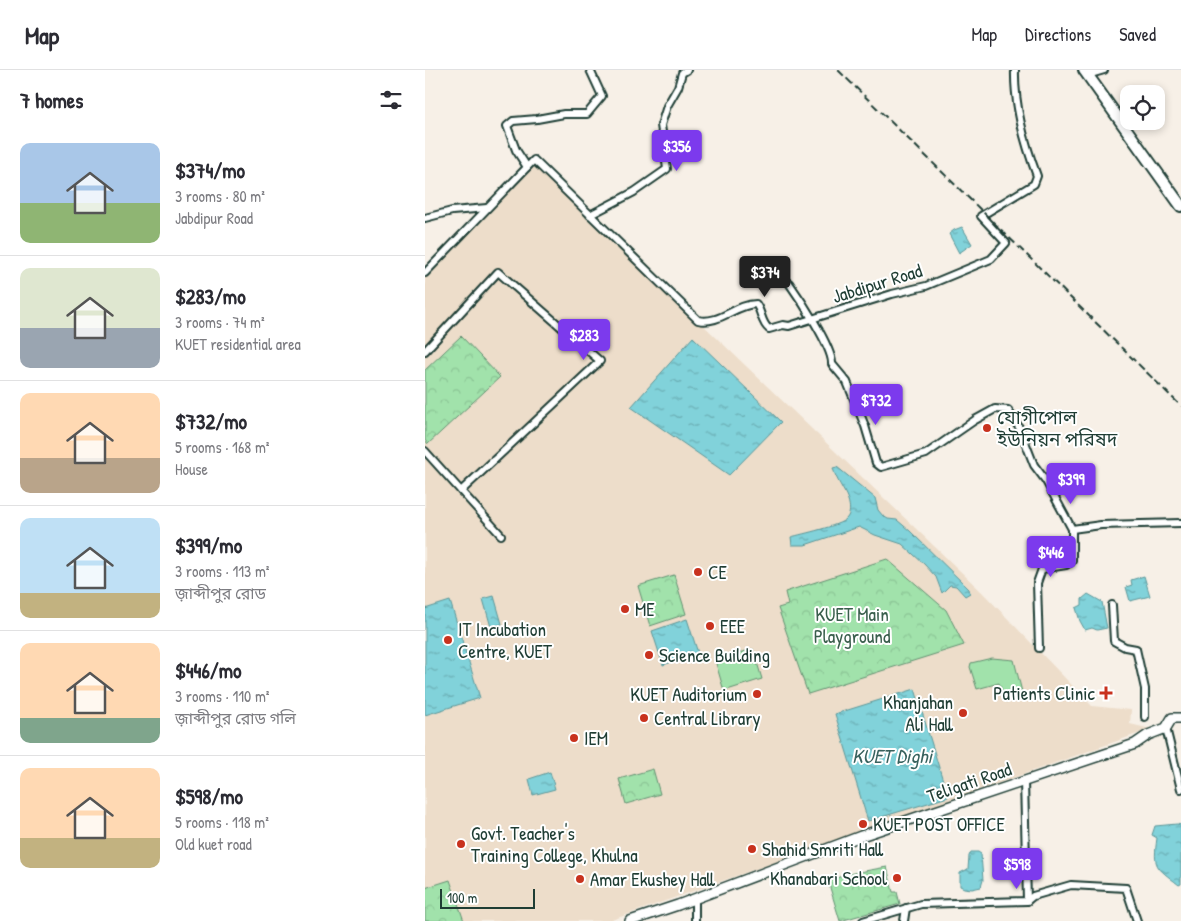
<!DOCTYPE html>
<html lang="en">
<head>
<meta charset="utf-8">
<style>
	:root { --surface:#fff; --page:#f7f7f7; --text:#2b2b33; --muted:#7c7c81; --line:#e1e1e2; --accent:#7c3aed }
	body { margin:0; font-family:"Patrick Hand","Noto Sans Bengali",sans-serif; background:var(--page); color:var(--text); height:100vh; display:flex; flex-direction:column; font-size:19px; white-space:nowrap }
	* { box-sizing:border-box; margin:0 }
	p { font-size:16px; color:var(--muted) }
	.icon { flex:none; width:28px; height:28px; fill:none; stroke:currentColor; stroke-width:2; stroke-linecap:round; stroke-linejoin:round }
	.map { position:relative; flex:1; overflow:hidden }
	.drawer { display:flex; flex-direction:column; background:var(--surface); width:425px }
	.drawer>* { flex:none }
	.controls { position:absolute; left:695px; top:15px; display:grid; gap:10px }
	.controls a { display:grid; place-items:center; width:45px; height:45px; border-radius:10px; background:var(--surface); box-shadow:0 2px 8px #0003; font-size:25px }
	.scale { position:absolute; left:15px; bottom:12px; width:95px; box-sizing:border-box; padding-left:5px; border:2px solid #1f3d34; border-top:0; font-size:14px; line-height:18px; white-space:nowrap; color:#1f3d34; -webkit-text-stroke:4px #fff; paint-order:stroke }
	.price { position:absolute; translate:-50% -42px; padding:0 11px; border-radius:5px; background:var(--accent); color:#fff; font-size:16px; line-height:32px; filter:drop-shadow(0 1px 2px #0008) }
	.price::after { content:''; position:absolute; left:50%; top:30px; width:15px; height:11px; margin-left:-8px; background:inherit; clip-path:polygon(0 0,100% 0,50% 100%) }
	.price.active { background:#222; color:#fff }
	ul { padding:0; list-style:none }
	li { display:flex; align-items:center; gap:15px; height:125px; padding:0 20px }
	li+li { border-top:1px solid var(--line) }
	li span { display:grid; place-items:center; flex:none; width:140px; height:100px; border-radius:10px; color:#555 }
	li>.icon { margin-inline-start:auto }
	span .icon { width:60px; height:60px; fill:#fffc; stroke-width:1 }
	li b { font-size:21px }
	h2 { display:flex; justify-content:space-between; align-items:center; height:60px; padding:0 20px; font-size:21px }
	header { display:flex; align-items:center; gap:30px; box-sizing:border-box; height:70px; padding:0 25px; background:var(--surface); border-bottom:1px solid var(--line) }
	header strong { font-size:24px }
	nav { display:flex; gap:28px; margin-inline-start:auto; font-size:18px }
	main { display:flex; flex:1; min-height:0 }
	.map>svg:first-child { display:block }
</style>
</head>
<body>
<header>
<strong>Map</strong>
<nav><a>Map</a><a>Directions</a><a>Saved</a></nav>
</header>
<main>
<section class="drawer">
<h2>7 homes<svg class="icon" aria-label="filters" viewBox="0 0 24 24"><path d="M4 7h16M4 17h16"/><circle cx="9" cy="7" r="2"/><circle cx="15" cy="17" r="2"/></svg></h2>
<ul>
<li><span style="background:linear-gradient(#a9c7e8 60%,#8fb573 0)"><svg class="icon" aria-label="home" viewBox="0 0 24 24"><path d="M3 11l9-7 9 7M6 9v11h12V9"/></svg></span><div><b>$374/mo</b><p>3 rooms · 80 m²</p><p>Jabdipur Road</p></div></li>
<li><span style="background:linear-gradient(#dfe7d0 60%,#9aa5b1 0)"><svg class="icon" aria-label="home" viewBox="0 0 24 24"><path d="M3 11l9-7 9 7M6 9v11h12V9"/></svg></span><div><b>$283/mo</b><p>3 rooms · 74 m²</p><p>KUET residential area</p></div></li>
<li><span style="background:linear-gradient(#ffd9b3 65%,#b9a48a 0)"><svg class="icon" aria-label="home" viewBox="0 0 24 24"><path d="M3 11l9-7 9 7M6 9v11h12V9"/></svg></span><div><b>$732/mo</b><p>5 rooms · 168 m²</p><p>House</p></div></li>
<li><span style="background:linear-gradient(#bfe0f5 75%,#c2b280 0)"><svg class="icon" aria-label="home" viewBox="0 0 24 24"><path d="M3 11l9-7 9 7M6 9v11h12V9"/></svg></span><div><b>$399/mo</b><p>3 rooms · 113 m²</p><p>জ়াব্দীপুর রোড</p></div></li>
<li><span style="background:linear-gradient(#ffd9b3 75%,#7fa58c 0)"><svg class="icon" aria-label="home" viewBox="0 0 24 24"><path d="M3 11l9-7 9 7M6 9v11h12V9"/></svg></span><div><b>$446/mo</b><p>3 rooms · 110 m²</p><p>জ়াব্দীপুর রোড গলি</p></div></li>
<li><span style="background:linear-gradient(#ffd9b3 70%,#c2b280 0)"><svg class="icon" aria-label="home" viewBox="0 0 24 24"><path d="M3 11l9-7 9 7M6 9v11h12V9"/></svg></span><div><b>$598/mo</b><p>5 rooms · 118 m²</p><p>Old kuet road</p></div></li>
</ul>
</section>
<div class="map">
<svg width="756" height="851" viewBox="0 0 756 851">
	<defs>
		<pattern id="park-crowns" width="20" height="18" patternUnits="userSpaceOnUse" patternTransform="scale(1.25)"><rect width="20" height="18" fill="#a1e2ab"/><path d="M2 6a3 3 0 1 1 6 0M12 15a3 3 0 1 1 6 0" fill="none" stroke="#8ac394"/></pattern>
		<pattern id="water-ripples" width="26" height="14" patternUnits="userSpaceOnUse" patternTransform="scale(1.25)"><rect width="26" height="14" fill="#81d2da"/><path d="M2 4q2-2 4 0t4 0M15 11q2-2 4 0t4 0" fill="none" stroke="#69acb2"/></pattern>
	</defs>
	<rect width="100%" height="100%" fill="#f7f0e7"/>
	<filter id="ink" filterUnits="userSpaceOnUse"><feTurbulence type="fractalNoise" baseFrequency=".02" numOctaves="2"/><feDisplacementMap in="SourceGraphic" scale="10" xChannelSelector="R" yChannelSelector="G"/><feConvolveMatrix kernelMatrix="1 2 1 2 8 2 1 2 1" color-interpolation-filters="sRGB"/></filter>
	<g filter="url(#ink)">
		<polygon fill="#edddca" points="109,93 557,522 667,636 706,640 705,654 726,659 184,851 0,851 0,208"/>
		<g fill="url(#park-crowns)" stroke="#609070">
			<polygon points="36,266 75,307 3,374 0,370 0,300"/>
			<polygon points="462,489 521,540 539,575 383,624 353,538 363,535 360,522"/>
			<polygon points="249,505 261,544 225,556 213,516"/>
			<polygon points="228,699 235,724 201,734 194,709"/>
			<polygon points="462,797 468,822 472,822 475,834 415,851 403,811 423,804"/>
			<polygon points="25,810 39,851 0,851 0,818"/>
		</g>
		<g fill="#a1e2ab" stroke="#609070">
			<polygon points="328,579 337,609 299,621 290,590"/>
			<polygon points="567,588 589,590 598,626 581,632 574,613 552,619 545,597 546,593"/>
		</g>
		<g fill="url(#water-ripples)" stroke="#5a9698">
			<polygon points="537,157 547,174 534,183 524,164 529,160"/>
			<polygon points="268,267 356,352 304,405 206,337"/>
			<path d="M412,397L450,428L453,440L458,446L463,449L472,450L485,461L544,519L545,523L540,526L531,516L525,515L517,523L511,507L499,494L477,474L450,465L434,457L380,475H367L366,467C377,464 414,456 421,449C426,444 425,437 423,430C419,419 411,410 408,398Z"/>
			<polygon points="719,506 725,526 705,531 701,517 707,515 706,510"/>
			<polygon points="663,524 677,532 682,558 672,560 667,558 660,560 655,551 651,538 657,535 657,529"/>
			<polygon points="69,526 77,554 66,557 58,529"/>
			<polygon points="25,531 55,628 0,645 0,539"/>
			<polygon points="262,549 273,583 238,595 227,561"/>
			<polygon points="490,619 523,727 443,751 410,644"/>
			<polygon points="125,702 130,719 108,725 104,709"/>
			<path d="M752,754L756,755V814L754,815C730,796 728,798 732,768L727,765L730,756Z"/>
			<polygon points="546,782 553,782 556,784 558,810 556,817 547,819 539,818 535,816 535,803 543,799 544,786"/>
		</g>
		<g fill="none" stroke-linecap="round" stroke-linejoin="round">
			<g stroke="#1f3d34" stroke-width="10">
				<g id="minor">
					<polyline points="662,5 679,0"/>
					<polyline points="102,97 91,80 82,56 88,51 112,49 139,44 162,44 177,26 165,0"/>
					<polyline points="165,145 209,122 242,99 236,55 242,36 253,17 257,3 262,0"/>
					<polyline points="0,148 27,141 62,138"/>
					<path d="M0,203L109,90L273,250C294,255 311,234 331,234C337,242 336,253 344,259L358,255L364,256L467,224L501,216L566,189L581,173L556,146L609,114L612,106C600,74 589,35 590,0"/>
					<path d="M364,213C374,227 408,278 407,294L422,312L440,356L451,393L456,397L501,384L550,350L570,339L583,340L595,359L609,395L621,411L647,459L676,455L756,453"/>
					<polyline points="0,281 73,202 175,291 36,421 0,381"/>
					<polyline points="36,421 76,465"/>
					<polyline points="687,535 689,571 700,577 711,579 720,619 720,647"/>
					<polyline points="614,578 612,513 617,499 641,495 647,491 647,459"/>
					<polyline points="741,658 756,719"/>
					<polyline points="599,711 602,831"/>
					<polyline points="270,829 270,851"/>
					<polyline points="438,851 496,834 602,831 608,826 646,815 701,818 712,851"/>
					<polyline points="479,851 481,838"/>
				</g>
			</g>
			<g stroke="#1f3d34" stroke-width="12">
				<polyline id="major" points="205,851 253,835 436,766 710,674 723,665 741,658 747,648 756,648"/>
			</g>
			<g stroke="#1f3d34" stroke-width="14">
				<polyline id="highway" points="659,0 756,136"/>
			</g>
			<use href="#minor" stroke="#fff" stroke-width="6"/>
			<use href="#major" stroke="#fff" stroke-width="9"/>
			<use href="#highway" stroke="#fff" stroke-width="10"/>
			<polyline stroke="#1f3d34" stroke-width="2" stroke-dasharray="8 4" stroke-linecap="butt" points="413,0 756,336"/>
		</g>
	</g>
	<g fill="#c8321e" stroke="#fff" stroke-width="2">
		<circle cx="562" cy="358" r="5"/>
		<circle cx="273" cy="502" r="5"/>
		<circle cx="200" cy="539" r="5"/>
		<circle cx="285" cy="556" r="5"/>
		<circle cx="23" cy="570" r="5"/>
		<circle cx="224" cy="585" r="5"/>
		<path d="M678.5 615.5h5v5h5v5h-5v5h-5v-5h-5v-5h5z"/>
		<circle cx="332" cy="624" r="5"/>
		<circle cx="538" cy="643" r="5"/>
		<circle cx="219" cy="648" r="5"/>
		<circle cx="149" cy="668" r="5"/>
		<circle cx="438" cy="754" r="5"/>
		<circle cx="36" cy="774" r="5"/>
		<circle cx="327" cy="779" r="5"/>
		<circle cx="472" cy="808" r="5"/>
		<circle cx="155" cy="809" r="5"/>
	</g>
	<g text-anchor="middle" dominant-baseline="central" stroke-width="4" stroke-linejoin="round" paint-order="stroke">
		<g font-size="19" fill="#1f3d34" stroke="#fff">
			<text transform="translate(452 213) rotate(-17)">Jabdipur Road</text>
			<text transform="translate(544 712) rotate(-19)">Teligati Road</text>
		</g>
		<g font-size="19" fill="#1f3d34" stroke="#fff" text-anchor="start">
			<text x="572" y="347">যোগীপোল<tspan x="572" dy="22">ইউনিয়ন পরিষদ</tspan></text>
			<text x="283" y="502">CE</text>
			<text x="210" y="539">ME</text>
			<text x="295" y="556">EEE</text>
			<text x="33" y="559">IT Incubation<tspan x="33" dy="22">Centre, KUET</tspan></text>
			<text x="234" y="585">Science Building</text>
			<text x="670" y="623" text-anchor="end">Patients Clinic</text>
			<text x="322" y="624" text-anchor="end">KUET Auditorium</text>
			<text x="528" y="632" text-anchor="end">Khanjahan<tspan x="528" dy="22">Ali Hall</tspan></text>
			<text x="229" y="648">Central Library</text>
			<text x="159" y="668">IEM</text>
			<text x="448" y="754">KUET POST OFFICE</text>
			<text x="46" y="763">Govt. Teacher's<tspan x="46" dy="22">Training College, Khulna</tspan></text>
			<text x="337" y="779">Shahid Smriti Hall</text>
			<text x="462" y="808" text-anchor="end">Khanabari School</text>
			<text x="165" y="809">Amar Ekushey Hall</text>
		</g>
		<g font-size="19" fill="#395e4c" stroke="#fff">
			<text x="427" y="544">KUET Main<tspan x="427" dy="22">Playground</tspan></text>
		</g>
		<g font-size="20" font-style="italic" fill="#38625e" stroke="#fff">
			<text x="467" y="685">KUET Dighi</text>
		</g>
	</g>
</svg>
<div class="controls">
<a><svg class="icon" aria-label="locate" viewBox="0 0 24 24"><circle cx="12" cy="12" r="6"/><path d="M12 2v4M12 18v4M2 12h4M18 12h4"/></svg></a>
</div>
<div class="scale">100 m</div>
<b class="price" style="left:252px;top:102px">$356</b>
<b class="price active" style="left:340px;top:228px">$374</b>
<b class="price" style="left:159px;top:291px">$283</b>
<b class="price" style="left:451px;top:356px">$732</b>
<b class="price" style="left:646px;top:435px">$399</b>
<b class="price" style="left:626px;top:508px">$446</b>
<b class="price" style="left:592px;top:820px">$598</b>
</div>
</main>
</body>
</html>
